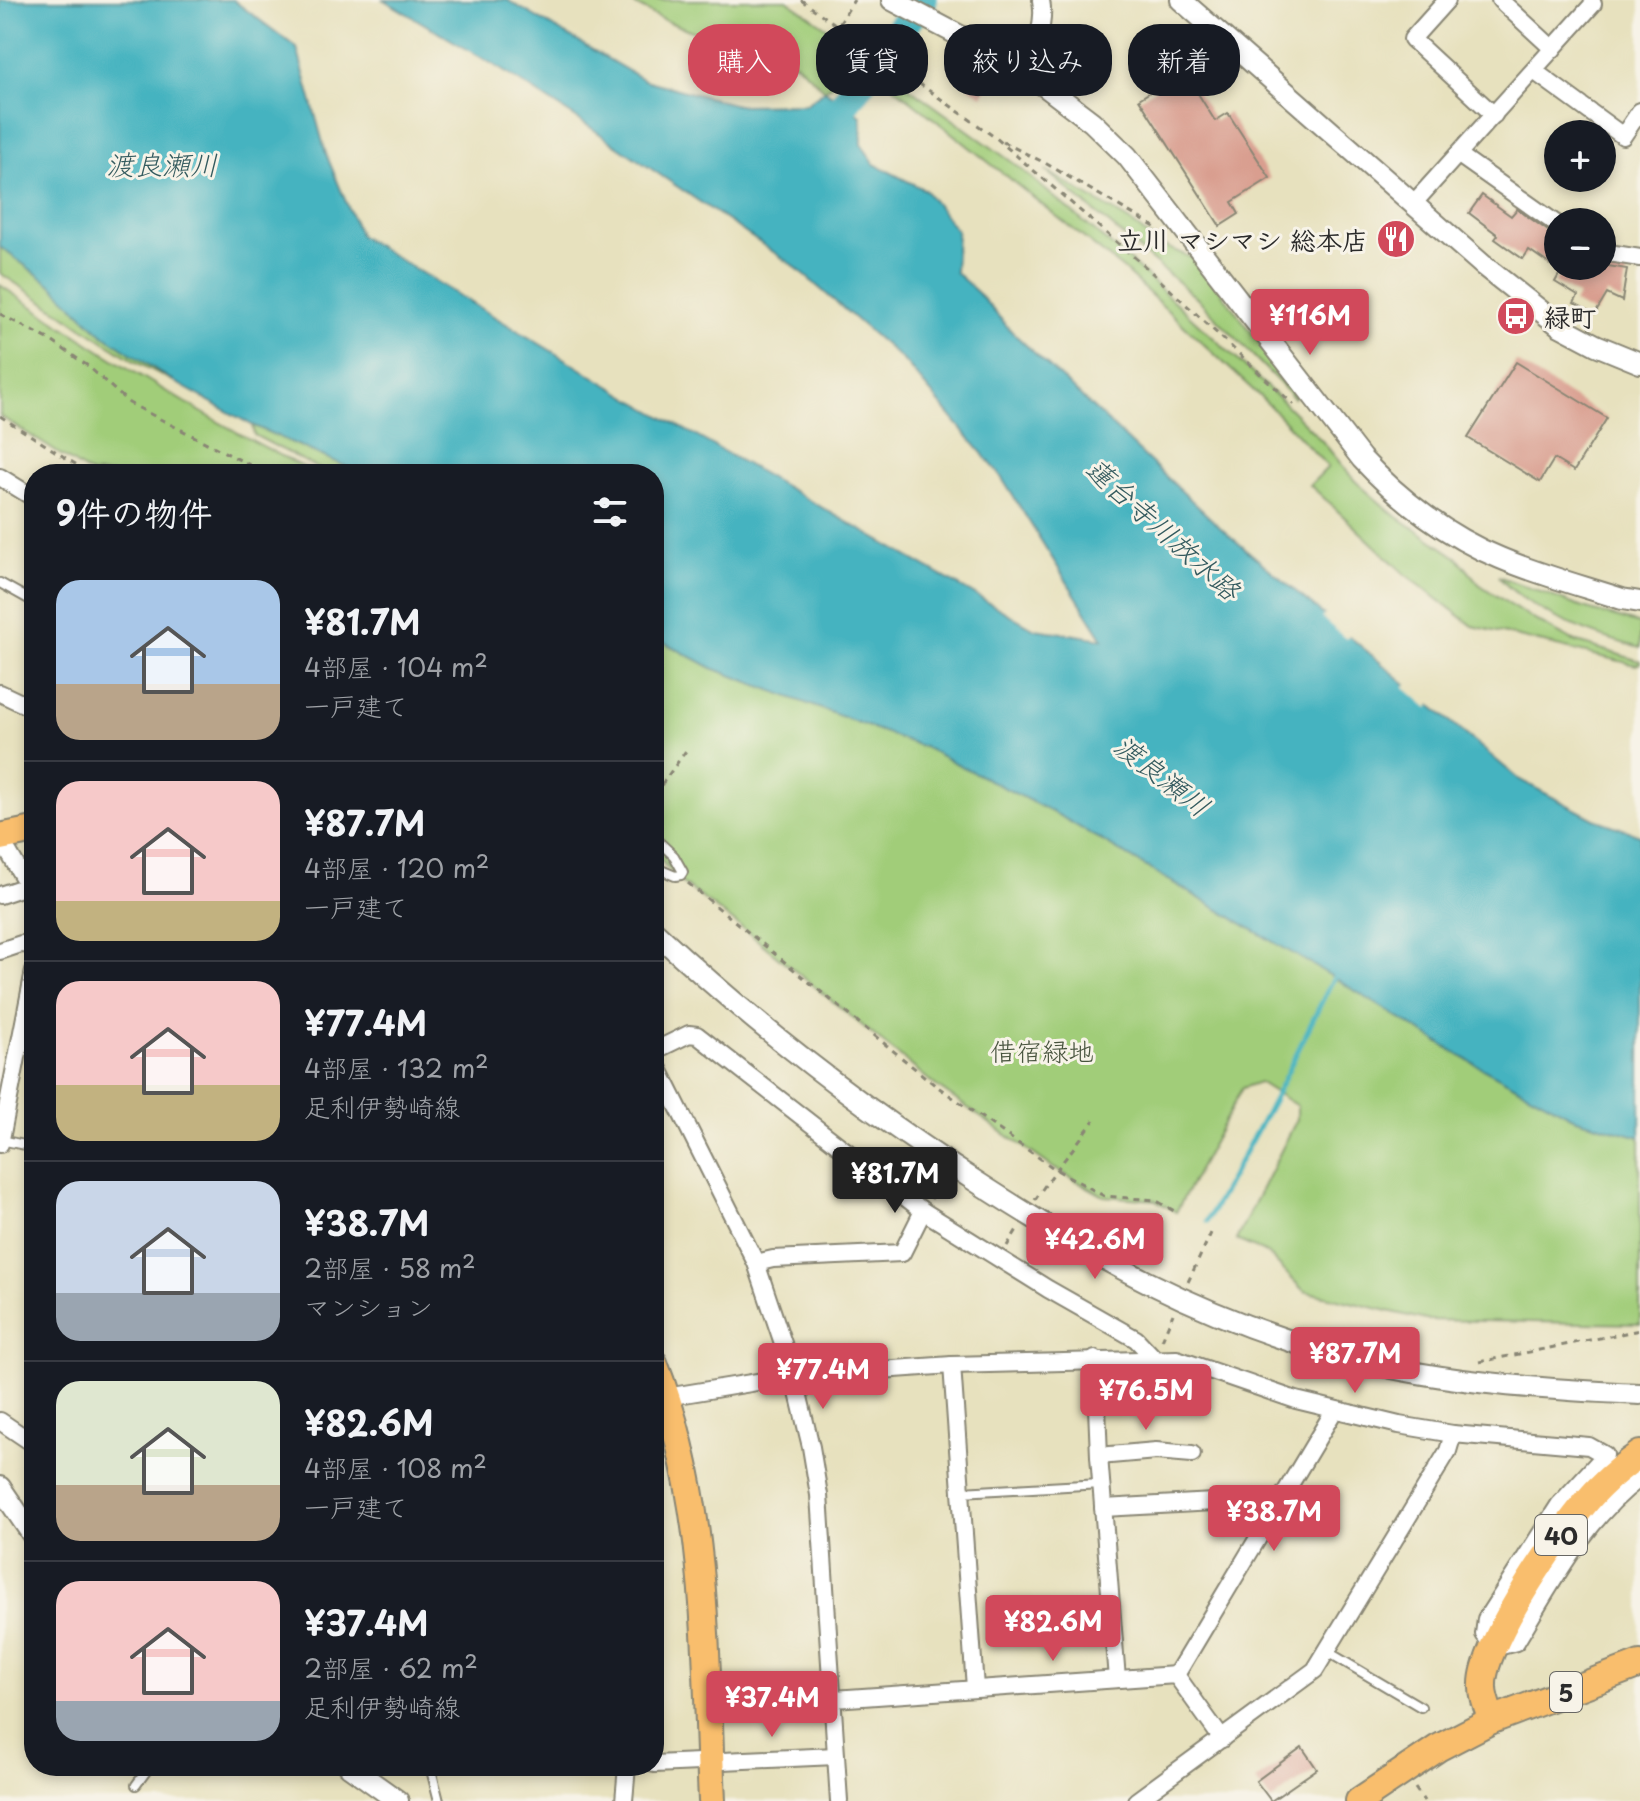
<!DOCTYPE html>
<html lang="ja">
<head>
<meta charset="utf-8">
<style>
	:root { --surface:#171b24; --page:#242831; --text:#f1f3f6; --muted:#9ea1a6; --line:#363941; --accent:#d1495b }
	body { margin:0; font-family:"Playpen Sans","Klee One",sans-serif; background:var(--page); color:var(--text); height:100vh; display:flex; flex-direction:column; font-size:30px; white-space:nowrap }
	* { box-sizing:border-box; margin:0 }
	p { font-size:26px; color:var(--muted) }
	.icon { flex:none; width:44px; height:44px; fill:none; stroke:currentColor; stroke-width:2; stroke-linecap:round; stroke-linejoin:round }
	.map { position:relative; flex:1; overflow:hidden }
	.side { position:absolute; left:24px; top:464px; width:640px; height:1312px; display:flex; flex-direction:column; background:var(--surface); border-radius:32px; box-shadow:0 4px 12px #0003 }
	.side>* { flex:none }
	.top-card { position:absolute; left:688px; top:24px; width:760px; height:72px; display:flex; gap:16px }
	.buttons { position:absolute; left:1544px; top:120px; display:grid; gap:16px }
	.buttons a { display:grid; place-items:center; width:72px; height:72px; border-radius:50%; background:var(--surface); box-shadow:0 4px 12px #0003; font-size:40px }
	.price { position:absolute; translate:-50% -68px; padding:0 18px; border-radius:8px; background:var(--accent); color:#fff; font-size:26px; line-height:52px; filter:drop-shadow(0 2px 4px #0008) }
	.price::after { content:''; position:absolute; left:50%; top:48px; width:24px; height:18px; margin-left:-12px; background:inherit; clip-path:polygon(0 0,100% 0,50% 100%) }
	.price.selected { background:#222; color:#fff }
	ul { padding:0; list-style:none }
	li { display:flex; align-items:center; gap:24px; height:200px; padding:0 32px }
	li+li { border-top:2px solid var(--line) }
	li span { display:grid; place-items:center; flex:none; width:224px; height:160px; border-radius:24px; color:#555 }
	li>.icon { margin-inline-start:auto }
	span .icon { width:96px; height:96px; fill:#fffc; stroke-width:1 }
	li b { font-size:34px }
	h2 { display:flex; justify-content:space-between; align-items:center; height:96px; padding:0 32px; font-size:34px }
	.tag { padding:0 28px; border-radius:32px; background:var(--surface); box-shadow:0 4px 12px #0003; font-size:28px; line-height:72px }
	.tag.selected { background:var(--accent); color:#fff }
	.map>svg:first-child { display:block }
</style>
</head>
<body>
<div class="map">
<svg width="1640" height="1801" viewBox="0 0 1640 1801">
	<rect width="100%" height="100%" fill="#f7f3e8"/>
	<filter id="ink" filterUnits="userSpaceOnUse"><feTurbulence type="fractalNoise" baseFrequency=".0125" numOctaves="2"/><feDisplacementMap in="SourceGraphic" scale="16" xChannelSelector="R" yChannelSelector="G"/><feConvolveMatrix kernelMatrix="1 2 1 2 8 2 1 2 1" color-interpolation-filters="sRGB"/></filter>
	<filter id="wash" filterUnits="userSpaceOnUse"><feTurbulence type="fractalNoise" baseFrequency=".006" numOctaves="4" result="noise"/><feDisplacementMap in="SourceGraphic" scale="32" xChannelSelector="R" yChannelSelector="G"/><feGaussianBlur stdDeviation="1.8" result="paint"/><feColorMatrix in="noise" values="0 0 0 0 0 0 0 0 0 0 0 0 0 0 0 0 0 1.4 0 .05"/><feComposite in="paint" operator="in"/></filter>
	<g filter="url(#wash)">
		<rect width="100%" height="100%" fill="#e7e1be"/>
		<g fill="#a1cd79" stroke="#667c52" stroke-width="2">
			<polygon points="626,0 787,0 861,51 851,64 855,66 825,90 796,63 776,64 664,20"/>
			<polygon points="888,75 893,76 1016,165 1130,261 1280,399 1323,442 1355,481 1393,514 1458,558 1479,584 1522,613 1571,640 1640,661 1640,663 1636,665 1473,626 1405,574 1310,485 1328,467 1268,404 1123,269 885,80"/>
			<polygon points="1045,170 1128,220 1159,244 1197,260 1298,394 1294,398 1199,300"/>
			<polygon points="0,247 53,286 102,334 173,381 134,361 0,273"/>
			<path d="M0,285C105,355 203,418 317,474H91L0,416Z"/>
			<polygon points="252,425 363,474 329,474 254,435"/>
			<path d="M1498,576L1583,608L1640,624V648C1592,635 1531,614 1498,576Z"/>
			<polygon points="654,637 712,668 926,748 1060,816 1333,977 1464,1058 1577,1119 1640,1137 1640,1324 1426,1320 1304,1291 1267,1253 1236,1240 1297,1119 1297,1106 1259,1082 1242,1088 1176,1212 1155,1200 1104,1196 1055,1169 935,1085 750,934 678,880 654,852"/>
		</g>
		<polygon fill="#45b3c0" stroke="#386f76" stroke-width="2" points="0,0 233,0 297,48 326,154 360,236 633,400 1035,629 1103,639 998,472 904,361 794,266 581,121 494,65 384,0 507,0 644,80 737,105 806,104 825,90 861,116 862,145 874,164 925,190 957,231 955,272 978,293 1012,332 1224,531 1520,780 1594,819 1640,835 1640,1137 1577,1119 1464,1058 1333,977 1060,816 926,748 712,668 654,637 654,474 363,474 252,425 173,381 102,334 53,286 0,247"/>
		<g fill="#e7e1be">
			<polygon points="1327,612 1351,633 1346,639 1322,618"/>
			<polygon points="1409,682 1433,702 1428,708 1404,687"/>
		</g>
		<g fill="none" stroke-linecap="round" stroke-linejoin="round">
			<polyline stroke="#45b3c0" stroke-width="5" points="1207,1221 1274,1099 1336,973"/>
			<g stroke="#45b3c0" stroke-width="30">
				<polyline points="874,64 922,0"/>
				<polyline points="825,137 844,104 866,75"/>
			</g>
		</g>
		<g id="blocks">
			<g fill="#d99e8f">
				<polygon points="859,54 888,75 880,86 851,64"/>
				<polygon points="958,55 994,79 982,96 963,82 966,78 950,67"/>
				<polygon points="1184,71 1215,121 1228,113 1270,178 1232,202 1239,214 1220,226 1139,99"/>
				<polygon points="1482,195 1511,216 1517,209 1558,238 1558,270 1529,250 1523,259 1495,239 1498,235 1469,213"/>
				<polygon points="1602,265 1627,269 1622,301 1607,294 1595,314 1574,303 1578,296 1555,282 1564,266"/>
				<polygon points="1516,362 1607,418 1574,471 1554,459 1540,482 1468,438"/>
				<polygon points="1302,1747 1317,1769 1271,1801 1256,1781"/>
			</g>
		</g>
	</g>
	<g filter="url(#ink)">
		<use href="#blocks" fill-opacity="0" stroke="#898674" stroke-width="2"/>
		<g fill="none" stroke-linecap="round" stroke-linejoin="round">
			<g stroke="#898674" stroke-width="12">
				<g id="service">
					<polyline points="0,583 34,602"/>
					<polyline points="654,837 674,856 683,872 681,875 675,876 654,867"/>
					<polyline points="1,1140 34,1147"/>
					<polyline points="961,1492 1101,1484"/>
					<polyline points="1328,1652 1421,1707"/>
					<polyline points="430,1766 439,1801"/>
					<polyline points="136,1785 150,1766"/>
				</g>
			</g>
			<g stroke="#898674" stroke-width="20">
				<g id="minor">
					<polyline points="1447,0 1412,39 1494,115"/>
					<polyline points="1500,0 1553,49"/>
					<path d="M1021,68C1035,45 1046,28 1041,0"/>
					<polyline points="1534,71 1623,136 1640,111"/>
					<polyline points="1459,155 1558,225"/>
					<polyline points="1412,205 1593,4"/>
					<polyline points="1602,252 1640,258"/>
					<polyline points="0,477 34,498"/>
					<polyline points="0,693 34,709"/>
					<polyline points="0,844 9,853 34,896"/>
					<polyline points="0,895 27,886"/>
					<polyline points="0,951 21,944 34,945"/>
					<polyline points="654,1051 689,1034 697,1035 923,1211 1048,1289 1136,1339 1154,1358"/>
					<polyline points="654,1059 756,1263 794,1376 811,1447 819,1495 839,1801"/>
					<polyline points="0,1144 34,971"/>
					<polyline points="756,1263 773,1259 902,1253 923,1211"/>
					<polyline points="1095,1359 1099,1456 1117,1679"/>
					<polyline points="952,1365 975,1688"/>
					<path d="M660,1398L794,1376L952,1365L1177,1359L1296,1400L1399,1425L1453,1434L1589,1446L1605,1455L1559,1505L1486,1619L1484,1634L1494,1648L1516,1642C1552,1583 1584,1520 1640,1478"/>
					<polyline points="0,1421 34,1444"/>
					<polyline points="1099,1456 1156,1451 1192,1454"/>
					<polyline points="1103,1508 1251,1500 1276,1509"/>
					<polyline points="1176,1675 1334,1411"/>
					<polyline points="834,1699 1176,1675 1222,1739"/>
					<polyline points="654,1764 836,1756"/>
					<polyline points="624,1801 627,1766"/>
					<polyline points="1136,1801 1315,1670 1448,1451 1453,1434"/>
				</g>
			</g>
			<g stroke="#898674" stroke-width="24">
				<g id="tertiary">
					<path d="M892,0L1021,68L1092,122L1127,156L1362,459C1400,500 1448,537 1500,558C1540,575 1582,586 1622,599L1640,602"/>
					<polyline points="1181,0 1484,266 1560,326 1596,345 1640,363"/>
					<path d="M654,931C756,1026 866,1111 983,1186C1098,1260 1197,1315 1329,1353C1431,1382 1535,1389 1640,1394"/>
					<polyline points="0,1487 34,1537"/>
					<polyline points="349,1766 398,1801"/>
				</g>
			</g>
			<g stroke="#898674" stroke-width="30">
				<g id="primary">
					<polyline points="0,837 34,830"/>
					<path d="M654,1363C709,1503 705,1653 712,1801"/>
					<path d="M1492,1720C1488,1709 1482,1697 1483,1684C1483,1641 1569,1516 1602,1485C1613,1474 1627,1463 1640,1454"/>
					<polyline points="1359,1801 1438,1748 1492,1720 1640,1664"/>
				</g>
			</g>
			<g stroke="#898674" stroke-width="3" stroke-dasharray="6 6" stroke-linecap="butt">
				<polyline points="801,0 996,138 1149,270 1294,405"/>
				<polyline points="839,24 854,0"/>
				<polyline points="1003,142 1045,163 1160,230"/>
				<polyline points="0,314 50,340 88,366 129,403 267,474"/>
				<polyline points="0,416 91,474"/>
				<polyline points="654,795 688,748"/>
				<polyline points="688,883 935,1085 1055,1169 1104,1196 1155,1200 1176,1212"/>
				<polyline points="931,1199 936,1191"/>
				<path d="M1035,1200C1053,1172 1075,1148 1094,1120"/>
				<polyline points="1007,1246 1018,1228"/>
				<polyline points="1188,1282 1212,1231"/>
				<polyline points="1162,1340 1173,1314"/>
				<polyline points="1479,1362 1640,1330"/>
				<polyline points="1415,1788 1424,1801"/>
			</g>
			<use href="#service" stroke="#fff" stroke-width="8"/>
			<use href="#minor" stroke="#fff" stroke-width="16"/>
			<use href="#tertiary" stroke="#fff" stroke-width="20"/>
			<use href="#primary" stroke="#f9be6d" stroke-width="26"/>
		</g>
	</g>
	<defs>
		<g id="restaurant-disc" transform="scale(2)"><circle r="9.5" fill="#d1495b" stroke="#f7f3e8"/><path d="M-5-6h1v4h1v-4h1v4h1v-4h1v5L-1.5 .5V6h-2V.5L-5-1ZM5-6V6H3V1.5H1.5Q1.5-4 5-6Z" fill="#fff"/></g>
		<g id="bus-disc" transform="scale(2)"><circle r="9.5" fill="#d1495b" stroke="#f7f3e8"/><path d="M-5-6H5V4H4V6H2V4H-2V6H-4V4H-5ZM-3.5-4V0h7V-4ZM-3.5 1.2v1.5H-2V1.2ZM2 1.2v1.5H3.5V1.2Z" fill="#fff"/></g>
	</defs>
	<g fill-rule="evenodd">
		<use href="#restaurant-disc" x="1396" y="239"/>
		<use href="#bus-disc" x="1516" y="316"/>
	</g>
	<g text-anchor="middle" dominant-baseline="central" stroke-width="6" stroke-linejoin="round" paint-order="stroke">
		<g fill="#f7f3e8" stroke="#686764" stroke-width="2">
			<rect x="1535" y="1515" width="52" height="40" rx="6"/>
			<rect x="1550" y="1672" width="32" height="40" rx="6"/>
		</g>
		<g font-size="24" font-weight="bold" fill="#2b2b2b">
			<text x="1561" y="1535">40</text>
			<text x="1566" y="1692">5</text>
		</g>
		<g font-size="26" font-weight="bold" fill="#2b2b2b" stroke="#f7f3e8" text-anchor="end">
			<text x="1368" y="239">立川 マシマシ 総本店</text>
			<text x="1544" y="316" text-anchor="start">緑町</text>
		</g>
		<g font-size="26" fill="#48543e" stroke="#f7f3e8">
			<text x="1042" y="1050">借宿緑地</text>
		</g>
		<g font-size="28" font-style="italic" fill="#345b5f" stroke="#f7f3e8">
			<text x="162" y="163">渡良瀬川</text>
			<text transform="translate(1164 528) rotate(42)">蓮台寺川放水路</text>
			<text transform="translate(1163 775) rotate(38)">渡良瀬川</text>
		</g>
	</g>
</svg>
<div class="buttons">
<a>+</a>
<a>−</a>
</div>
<b class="price" style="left:1310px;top:357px">¥116M</b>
<b class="price selected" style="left:895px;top:1215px">¥81.7M</b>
<b class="price" style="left:1095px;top:1281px">¥42.6M</b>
<b class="price" style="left:1355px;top:1395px">¥87.7M</b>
<b class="price" style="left:823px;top:1411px">¥77.4M</b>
<b class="price" style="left:1146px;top:1432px">¥76.5M</b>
<b class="price" style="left:1274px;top:1553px">¥38.7M</b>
<b class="price" style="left:1053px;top:1663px">¥82.6M</b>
<b class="price" style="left:772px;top:1739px">¥37.4M</b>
<div class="top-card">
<a class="tag selected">購入</a>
<a class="tag">賃貸</a>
<a class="tag">絞り込み</a>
<a class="tag">新着</a>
</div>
<section class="side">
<h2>9件の物件<svg class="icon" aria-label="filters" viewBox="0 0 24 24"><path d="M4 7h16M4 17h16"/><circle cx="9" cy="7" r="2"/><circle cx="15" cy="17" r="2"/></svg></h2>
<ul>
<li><span style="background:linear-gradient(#a9c7e8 65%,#b9a48a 0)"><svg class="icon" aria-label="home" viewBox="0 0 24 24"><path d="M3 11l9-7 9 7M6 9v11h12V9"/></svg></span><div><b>¥81.7M</b><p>4部屋 · 104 m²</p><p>一戸建て</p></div></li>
<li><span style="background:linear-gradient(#f6c9c9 75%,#c2b280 0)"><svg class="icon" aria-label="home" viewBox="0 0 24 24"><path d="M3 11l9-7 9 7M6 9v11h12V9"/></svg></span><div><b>¥87.7M</b><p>4部屋 · 120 m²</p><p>一戸建て</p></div></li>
<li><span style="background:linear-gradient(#f6c9c9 65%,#c2b280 0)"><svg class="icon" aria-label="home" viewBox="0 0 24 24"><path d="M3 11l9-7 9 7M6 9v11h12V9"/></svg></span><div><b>¥77.4M</b><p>4部屋 · 132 m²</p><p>足利伊勢崎線</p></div></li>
<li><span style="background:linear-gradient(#c9d6e8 70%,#9aa5b1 0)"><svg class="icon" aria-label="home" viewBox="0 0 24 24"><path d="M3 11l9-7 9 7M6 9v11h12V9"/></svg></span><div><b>¥38.7M</b><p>2部屋 · 58 m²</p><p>マンション</p></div></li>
<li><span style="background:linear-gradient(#dfe7d0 65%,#b9a48a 0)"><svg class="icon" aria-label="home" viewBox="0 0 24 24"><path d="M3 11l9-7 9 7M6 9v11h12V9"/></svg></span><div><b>¥82.6M</b><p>4部屋 · 108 m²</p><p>一戸建て</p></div></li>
<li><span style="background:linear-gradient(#f6c9c9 75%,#9aa5b1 0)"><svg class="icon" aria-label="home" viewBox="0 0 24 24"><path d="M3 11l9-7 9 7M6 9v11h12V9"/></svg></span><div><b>¥37.4M</b><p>2部屋 · 62 m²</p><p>足利伊勢崎線</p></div></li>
</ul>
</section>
</div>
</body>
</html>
